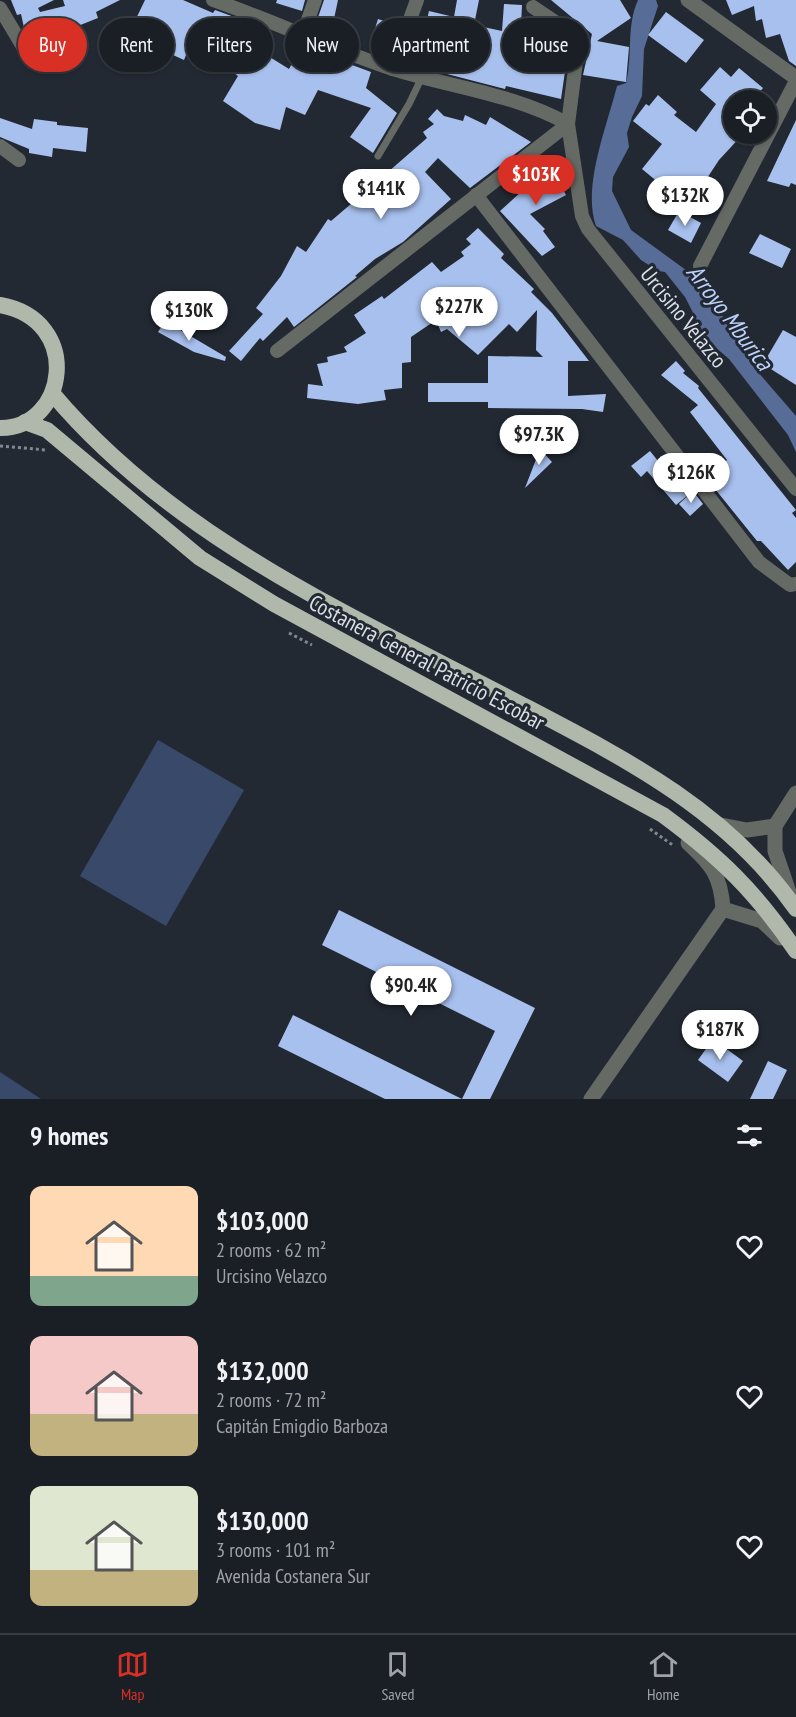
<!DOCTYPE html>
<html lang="en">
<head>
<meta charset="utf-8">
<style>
	:root { --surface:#1a1f26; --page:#272c32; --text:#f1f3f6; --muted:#9fa2a7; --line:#383d43; --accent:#d93025 }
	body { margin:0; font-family:"PT Sans Narrow",sans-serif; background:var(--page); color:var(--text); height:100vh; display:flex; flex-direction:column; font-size:22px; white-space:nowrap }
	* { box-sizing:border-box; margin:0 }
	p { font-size:20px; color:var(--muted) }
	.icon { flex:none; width:33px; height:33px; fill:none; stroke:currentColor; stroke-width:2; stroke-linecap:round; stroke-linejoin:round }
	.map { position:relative; height:1099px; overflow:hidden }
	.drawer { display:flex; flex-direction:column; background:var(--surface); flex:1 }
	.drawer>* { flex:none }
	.banner { position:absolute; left:18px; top:18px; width:760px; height:54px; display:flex; gap:12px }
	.fabs { position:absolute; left:723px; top:90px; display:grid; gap:12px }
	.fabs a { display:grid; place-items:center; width:54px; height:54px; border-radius:50%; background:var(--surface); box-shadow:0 2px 4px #0004,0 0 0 2px var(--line); font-size:30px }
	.price { position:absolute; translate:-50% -51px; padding:0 14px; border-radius:21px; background:#fff; color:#222; font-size:20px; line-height:39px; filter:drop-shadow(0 2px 3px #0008) }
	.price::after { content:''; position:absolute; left:50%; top:36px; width:18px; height:14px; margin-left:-9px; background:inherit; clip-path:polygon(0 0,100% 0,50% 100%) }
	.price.current { background:var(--accent); color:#fff }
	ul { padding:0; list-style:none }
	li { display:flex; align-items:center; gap:18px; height:150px; padding:0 30px }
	li span { display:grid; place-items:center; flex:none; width:168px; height:120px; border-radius:12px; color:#555 }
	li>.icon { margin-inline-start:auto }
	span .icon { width:72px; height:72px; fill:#fffc; stroke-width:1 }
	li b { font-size:26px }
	h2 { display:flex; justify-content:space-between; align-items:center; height:72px; padding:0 30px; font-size:26px }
	.chip { padding:0 21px; border-radius:27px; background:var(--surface); box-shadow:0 2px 4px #0004,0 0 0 2px var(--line); font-size:21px; line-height:54px }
	.chip.current { background:var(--accent); color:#fff }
	.tabs { display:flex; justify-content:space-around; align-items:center; height:84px; border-top:2px solid var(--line); background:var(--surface); font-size:16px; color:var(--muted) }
	.tabs a { display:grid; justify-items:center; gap:3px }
	.tabs .current { color:var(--accent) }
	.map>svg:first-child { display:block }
</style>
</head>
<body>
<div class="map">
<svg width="796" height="1099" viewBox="0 0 796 1099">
	<rect width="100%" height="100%" fill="#232933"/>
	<g fill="#394969">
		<polygon points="158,740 244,790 166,926 80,876"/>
		<polygon points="0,1072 41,1099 0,1099"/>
	</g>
	<path fill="#576c96" d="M638,0H656L658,6L644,49L642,96L632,117L627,133L629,147L613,177L612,191L631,230L690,273L733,330L751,364L796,416V452L788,435L729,359L707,340L685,297L665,272L658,271L641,260L623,240L596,226C582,187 607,126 617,86L626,83C633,56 626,26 638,0Z"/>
	<g fill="#a8c0ee">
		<polygon points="11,0 54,0 38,8 40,12 65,6 63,0 120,0 96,12 98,18 35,43 53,18 30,35 28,31 25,32 21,14 17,15"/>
		<polygon points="145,0 183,0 213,13 215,10 237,18 235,23 256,41 252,46 289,69 301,47 342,70 344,62 371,72 366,88 397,113 373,153 350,137 371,108 318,90 305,115 286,107 280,130 255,123 223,101 238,76 214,58 225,44 196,31 184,60 162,50 166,40 133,25"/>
		<polygon points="277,0 305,0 302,11 276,3"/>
		<polygon points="324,0 338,0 331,33 314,29"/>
		<polygon points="457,0 479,0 474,25 502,31 504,4 522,5 521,25 513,51 542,57 543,52 567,58 561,99 506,86 505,89 416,66 429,11 454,17"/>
		<polygon points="551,0 620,0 631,18 597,41 629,47 626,82 583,75 592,34"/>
		<polygon points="726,0 796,0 796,66 789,61 780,34 766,38 762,19 756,21 754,6 732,15"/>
		<polygon points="666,12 704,40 686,63 648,35"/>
		<polygon points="378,19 396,25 388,51 370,45"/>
		<polygon points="720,67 731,77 739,68 763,88 753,100 734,100 734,134 743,134 719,160 688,207 642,169 662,144 633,121 646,104 649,106 658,95 677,112 674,115 696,132 716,104 700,90"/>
		<polygon points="437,109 444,116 463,121 465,115 486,125 490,117 531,142 470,188 438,158 425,172 451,199 403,242 375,259 355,276 357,277 294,327 287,317 263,341 260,338 241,361 229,351 263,314 256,308 281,276 297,246 306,252 328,219 331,221 365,192 369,196 390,175 388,172 427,138 423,132 434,124 428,119"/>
		<polygon points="0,118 32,129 34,119 57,122 57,125 88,128 86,152 53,148 52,157 29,153 29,149 0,137"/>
		<polygon points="796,120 796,185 791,183 789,187 767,181"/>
		<polygon points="556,162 563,177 558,180 566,195 530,214 545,229 543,231 555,247 542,256 500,211 534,180 530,174"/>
		<polygon points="679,211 701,223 691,243 668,230"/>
		<polygon points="478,228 504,254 501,258 534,289 531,292 552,313 589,361 568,361 568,396 606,394 603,412 582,409 488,408 488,402 428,402 428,383 488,383 488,356 543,357 536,350 537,310 517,332 509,324 478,355 447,329 441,332 436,320 411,337 411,362 402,363 402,388 384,390 386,400 358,404 307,398 308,384 323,386 317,364 328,362 327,357 347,352 344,347 366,333 354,315 382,296 384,299 432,262 441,272 464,256 461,252 471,244 466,239"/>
		<polygon points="760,234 791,249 782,268 749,253"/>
		<polygon points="165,321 226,357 225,361 194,352 158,332"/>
		<polygon points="783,330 796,337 796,385 763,364"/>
		<polygon points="676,361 685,371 683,373 699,386 698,388 796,510 792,513 796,518 796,562 788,570 761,541 757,541 707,479 727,460 690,412 698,405 661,375"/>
		<polygon points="540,449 552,462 525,488"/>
		<polygon points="650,451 662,466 665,463 674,472 670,475 687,496 676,505 647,471 641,477 631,466"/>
		<polygon points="693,491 703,504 690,516 679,504"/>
		<polygon points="339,910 535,1008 490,1099 385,1099 278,1046 293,1015 462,1099 495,1031 322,945"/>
		<polygon points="713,1039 743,1061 728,1082 698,1060"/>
		<polygon points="768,1061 787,1070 773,1099 750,1099"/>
	</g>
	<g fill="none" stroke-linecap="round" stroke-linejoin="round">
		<g stroke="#838891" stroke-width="3" stroke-dasharray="3 3" stroke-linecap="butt">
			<polyline points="0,446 46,450"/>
			<polyline points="289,633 312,645"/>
			<polyline points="650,829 674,846"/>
		</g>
		<polyline stroke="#666a64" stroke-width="7" points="378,156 409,104 422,77"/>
		<g stroke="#666a64" stroke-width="14">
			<path d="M213,0C273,21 332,49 393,69C450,87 515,94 568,124L582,216L588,229L796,489"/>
			<polyline points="0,8 25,50"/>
			<polyline points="303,34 315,0"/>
			<polyline points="392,69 417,0"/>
			<polyline points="0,146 19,160"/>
			<polyline points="476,195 759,562 790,585 796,584"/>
			<polyline points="700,266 796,81"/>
			<polyline points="277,351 568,124 579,38 533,7"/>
		</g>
		<g stroke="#666a64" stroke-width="15">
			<polyline points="688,0 796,78"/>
			<polyline points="721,825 747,830 775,826"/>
			<polyline points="775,826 775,851 791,898"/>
			<polyline points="775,826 796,793"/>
			<path d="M688,843C712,865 721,876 723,909"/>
			<polyline points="723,909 762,921 780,938"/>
			<polyline points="591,1099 723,909"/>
		</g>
		<g stroke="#b0b8ab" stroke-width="16">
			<path d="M0,305C84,320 67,429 0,428"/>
			<path d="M52,393C173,537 348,614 511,699C618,755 725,807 796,909"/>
			<path d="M25,422L47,430L200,558L274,604L663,815C720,857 756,892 796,951"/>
		</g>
	</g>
	<g text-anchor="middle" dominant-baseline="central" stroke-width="6" stroke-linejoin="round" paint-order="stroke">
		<g font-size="22" fill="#dbdfe6" stroke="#232933">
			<text transform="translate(684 317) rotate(51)">Urcisino Velazco</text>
			<text transform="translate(427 662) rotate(28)">Costanera General Patricio Escobar</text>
		</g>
		<g font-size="24" font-style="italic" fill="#bed3fb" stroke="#232933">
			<text transform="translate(730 317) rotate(53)">Arroyo Mburica</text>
		</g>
	</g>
</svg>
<div class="fabs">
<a><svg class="icon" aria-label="locate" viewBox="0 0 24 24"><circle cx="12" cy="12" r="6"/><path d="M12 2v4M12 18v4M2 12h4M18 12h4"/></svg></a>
</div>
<b class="price current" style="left:536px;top:206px">$103K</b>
<b class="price" style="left:381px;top:220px">$141K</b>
<b class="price" style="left:685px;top:227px">$132K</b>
<b class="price" style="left:459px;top:338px">$227K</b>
<b class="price" style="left:189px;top:342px">$130K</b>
<b class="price" style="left:539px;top:466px">$97.3K</b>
<b class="price" style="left:691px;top:504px">$126K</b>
<b class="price" style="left:411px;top:1017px">$90.4K</b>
<b class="price" style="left:720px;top:1061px">$187K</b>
<div class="banner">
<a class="chip current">Buy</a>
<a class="chip">Rent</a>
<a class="chip">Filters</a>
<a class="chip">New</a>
<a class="chip">Apartment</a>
<a class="chip">House</a>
</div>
</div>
<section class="drawer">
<h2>9 homes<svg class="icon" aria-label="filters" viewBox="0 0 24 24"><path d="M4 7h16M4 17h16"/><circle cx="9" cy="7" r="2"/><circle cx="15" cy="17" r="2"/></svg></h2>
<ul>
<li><span style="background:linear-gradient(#ffd9b3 75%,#7fa58c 0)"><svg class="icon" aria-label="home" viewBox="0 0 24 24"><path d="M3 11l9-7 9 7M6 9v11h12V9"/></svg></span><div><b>$103,000</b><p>2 rooms · 62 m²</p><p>Urcisino Velazco</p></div><svg class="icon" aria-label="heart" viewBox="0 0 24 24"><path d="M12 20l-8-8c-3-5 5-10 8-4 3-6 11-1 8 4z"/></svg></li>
<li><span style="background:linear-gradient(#f6c9c9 65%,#c2b280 0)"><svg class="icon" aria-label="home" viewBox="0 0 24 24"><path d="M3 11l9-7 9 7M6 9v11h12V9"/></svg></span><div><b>$132,000</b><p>2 rooms · 72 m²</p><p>Capitán Emigdio Barboza</p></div><svg class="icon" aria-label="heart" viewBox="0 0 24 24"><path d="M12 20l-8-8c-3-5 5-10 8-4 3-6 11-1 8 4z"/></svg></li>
<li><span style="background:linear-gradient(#dfe7d0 70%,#c2b280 0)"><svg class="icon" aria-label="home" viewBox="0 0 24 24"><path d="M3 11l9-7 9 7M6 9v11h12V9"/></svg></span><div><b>$130,000</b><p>3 rooms · 101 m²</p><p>Avenida Costanera Sur</p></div><svg class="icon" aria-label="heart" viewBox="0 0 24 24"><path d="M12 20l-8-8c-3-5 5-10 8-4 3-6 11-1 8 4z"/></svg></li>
</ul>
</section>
<nav class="tabs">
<a class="current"><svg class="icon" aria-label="map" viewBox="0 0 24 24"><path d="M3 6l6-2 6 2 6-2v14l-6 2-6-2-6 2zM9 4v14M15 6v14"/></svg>Map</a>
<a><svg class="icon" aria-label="saved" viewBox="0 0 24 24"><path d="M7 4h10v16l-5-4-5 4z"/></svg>Saved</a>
<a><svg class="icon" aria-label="home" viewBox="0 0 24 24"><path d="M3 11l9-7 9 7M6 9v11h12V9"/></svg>Home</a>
</nav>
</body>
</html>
